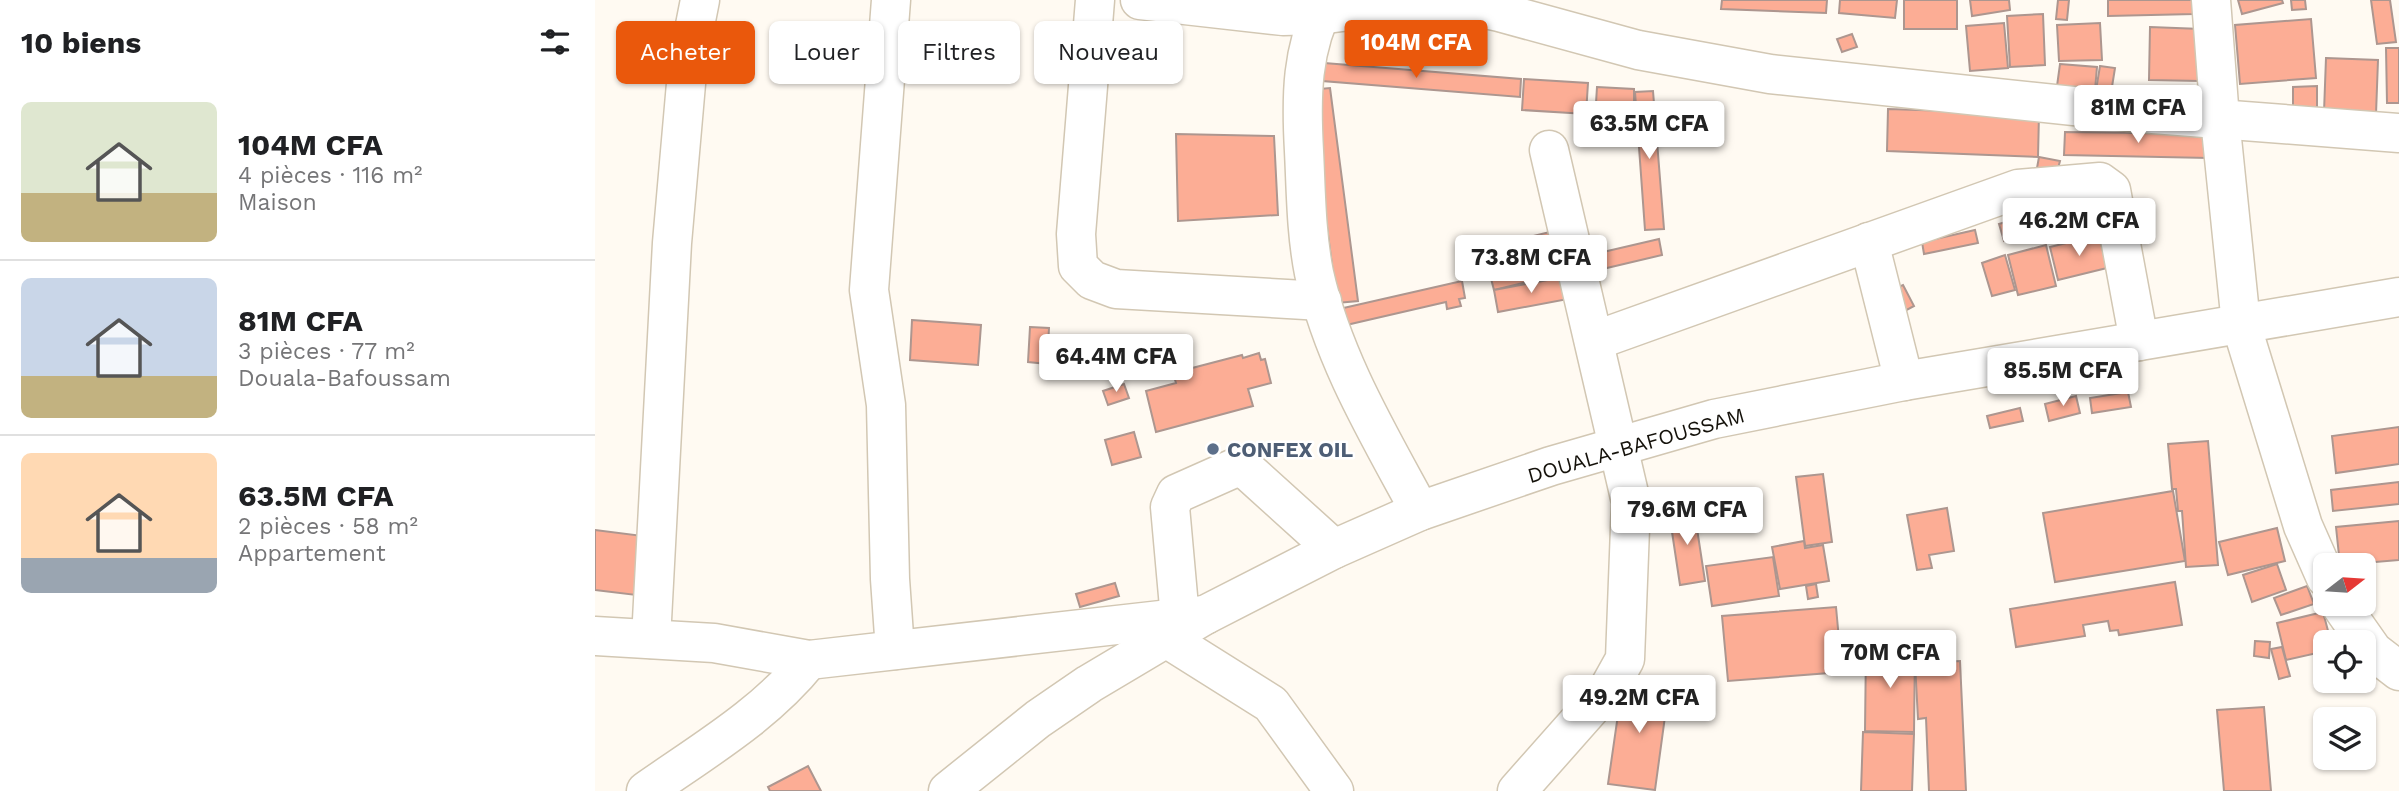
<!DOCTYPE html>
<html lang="fr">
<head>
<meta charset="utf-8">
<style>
	:root { --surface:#fff; --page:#f2f2f2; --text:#202124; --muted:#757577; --line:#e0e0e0; --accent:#ea580c }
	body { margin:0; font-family:"Work Sans",sans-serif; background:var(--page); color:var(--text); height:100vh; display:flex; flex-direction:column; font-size:26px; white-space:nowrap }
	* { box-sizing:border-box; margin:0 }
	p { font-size:23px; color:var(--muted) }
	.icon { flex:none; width:38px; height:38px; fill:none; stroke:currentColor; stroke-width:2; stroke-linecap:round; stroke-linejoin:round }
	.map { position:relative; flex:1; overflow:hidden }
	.panel { display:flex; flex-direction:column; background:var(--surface); width:595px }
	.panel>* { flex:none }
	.hud { position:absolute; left:21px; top:21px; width:665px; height:63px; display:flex; gap:14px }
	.needle { width:46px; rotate:73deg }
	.tools { position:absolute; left:1718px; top:553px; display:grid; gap:14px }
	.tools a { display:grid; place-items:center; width:63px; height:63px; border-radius:10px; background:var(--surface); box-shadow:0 2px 5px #0004; font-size:35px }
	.price { position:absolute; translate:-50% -60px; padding:0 16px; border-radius:7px; background:#fff; color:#222; font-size:23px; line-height:46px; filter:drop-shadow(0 2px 4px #0008) }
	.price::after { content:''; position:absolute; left:50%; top:42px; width:21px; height:16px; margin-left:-10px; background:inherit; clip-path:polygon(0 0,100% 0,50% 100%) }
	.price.on { background:var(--accent); color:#fff }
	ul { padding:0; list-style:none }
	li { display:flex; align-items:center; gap:21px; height:175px; padding:0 21px }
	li+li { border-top:2px solid var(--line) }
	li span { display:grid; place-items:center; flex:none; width:196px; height:140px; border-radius:10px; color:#555 }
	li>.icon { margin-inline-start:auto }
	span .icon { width:84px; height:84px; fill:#fffc; stroke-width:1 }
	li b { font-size:30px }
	h2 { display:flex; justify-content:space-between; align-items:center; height:84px; padding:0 21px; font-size:30px }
	.pill { padding:0 24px; border-radius:10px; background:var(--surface); box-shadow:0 2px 5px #0004; font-size:24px; line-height:63px }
	.pill.on { background:var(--accent); color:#fff }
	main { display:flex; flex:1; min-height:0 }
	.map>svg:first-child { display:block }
</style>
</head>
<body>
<main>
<section class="panel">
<h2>10 biens<svg class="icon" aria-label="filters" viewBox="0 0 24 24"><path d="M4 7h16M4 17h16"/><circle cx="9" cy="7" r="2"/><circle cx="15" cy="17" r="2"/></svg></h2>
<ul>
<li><span style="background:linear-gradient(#dfe7d0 65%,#c2b280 0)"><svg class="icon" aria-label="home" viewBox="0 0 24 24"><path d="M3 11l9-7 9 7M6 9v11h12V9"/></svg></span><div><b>104M CFA</b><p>4 pièces · 116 m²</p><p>Maison</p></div></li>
<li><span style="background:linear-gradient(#c9d6e8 70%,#c2b280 0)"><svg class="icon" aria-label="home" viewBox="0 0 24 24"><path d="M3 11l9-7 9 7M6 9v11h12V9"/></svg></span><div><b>81M CFA</b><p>3 pièces · 77 m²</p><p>Douala-Bafoussam</p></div></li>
<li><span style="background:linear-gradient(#ffd9b3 75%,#9aa5b1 0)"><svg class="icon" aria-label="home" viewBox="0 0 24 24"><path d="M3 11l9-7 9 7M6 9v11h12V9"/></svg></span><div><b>63.5M CFA</b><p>2 pièces · 58 m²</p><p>Appartement</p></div></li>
</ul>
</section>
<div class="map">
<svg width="1804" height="791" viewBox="0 0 1804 791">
	<rect width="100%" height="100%" fill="#fffaf2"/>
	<g fill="#fcad95" stroke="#ad968f" stroke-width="2">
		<polygon points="1127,0 1232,0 1231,13 1126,9"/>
		<polygon points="1245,0 1302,0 1300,18 1244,13"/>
		<rect x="1309" y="0" width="53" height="29"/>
		<polygon points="1375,0 1414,0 1415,10 1377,16"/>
		<polygon points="1463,0 1474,0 1472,20 1461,19"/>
		<polygon points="1513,0 1598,0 1599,14 1513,16"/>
		<polygon points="1643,0 1687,0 1688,3 1647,14"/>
		<polygon points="1696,0 1710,0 1711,9 1697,10"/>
		<polygon points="1776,0 1795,0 1801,42 1782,44"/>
		<polygon points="1448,14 1450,65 1415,67 1412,16"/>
		<polygon points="1716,19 1721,78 1645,84 1640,25"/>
		<polygon points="1409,23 1413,68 1375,71 1371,26"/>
		<polygon points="1505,23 1507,60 1464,61 1462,25"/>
		<polygon points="1555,27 1606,29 1605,81 1554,80"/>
		<polygon points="1257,34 1262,47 1247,52 1242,39"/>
		<polygon points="1791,48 1804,48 1804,103 1792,103"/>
		<polygon points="1731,58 1783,60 1781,114 1729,112"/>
		<polygon points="717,62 926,79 925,97 715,80"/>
		<polygon points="1465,64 1502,67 1500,90 1462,86"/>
		<polygon points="1505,66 1520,68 1516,93 1501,90"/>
		<polygon points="929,79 993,83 991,114 927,110"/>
		<polygon points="1722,86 1722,107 1698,108 1698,87"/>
		<polygon points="1002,87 1039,89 1039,106 1001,103"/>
		<polygon points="735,88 763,301 742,303 714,90"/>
		<polygon points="1058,91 1069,229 1050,230 1040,92"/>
		<polygon points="1293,109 1444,114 1443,157 1292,151"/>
		<polygon points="1470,132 1615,134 1614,158 1469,155"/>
		<polygon points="581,134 679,136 683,215 583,221"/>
		<polygon points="1444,157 1465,161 1462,172 1442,168"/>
		<polygon points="1499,198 1503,212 1464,223 1460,209"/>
		<polygon points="1442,213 1447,230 1409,241 1404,224"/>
		<polygon points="1501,213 1507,232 1470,242 1464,225"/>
		<polygon points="1380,230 1383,243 1329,254 1327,242"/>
		<polygon points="959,231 969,273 899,290 888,248"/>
		<polygon points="1504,235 1512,268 1463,280 1455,247"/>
		<polygon points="1064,239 1067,255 995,272 991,256"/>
		<polygon points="1451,245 1461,286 1423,295 1413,255"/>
		<polygon points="1410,255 1420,290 1397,296 1387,263"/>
		<polygon points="969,277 973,299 903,312 899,290"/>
		<polygon points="867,281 870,298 864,299 866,306 852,309 851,302 747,326 744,309"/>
		<polygon points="1308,285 1319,306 1308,312 1297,290"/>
		<polygon points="317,320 386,325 383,365 315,360"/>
		<polygon points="435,327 454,328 452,364 433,362"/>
		<polygon points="664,353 666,360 670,359 676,383 653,389 658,406 561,432 551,391 581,383 578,373 647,355 648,358"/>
		<polygon points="529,384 534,398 513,405 508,391"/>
		<polygon points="1533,392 1536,407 1497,413 1495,398"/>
		<polygon points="1481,396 1485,413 1454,421 1450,404"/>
		<polygon points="1425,408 1428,421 1395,428 1392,416"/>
		<polygon points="1804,427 1804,464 1741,473 1737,436"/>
		<polygon points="539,432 546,457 517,465 510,440"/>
		<polygon points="1613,441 1623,565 1591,567 1587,511 1583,511 1581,489 1577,489 1573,444"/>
		<polygon points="1228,474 1237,542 1210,546 1201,477"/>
		<polygon points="1804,482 1804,504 1738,511 1736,490"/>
		<polygon points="1578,491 1590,561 1460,582 1448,513"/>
		<polygon points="1352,508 1359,551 1334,555 1337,568 1322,570 1312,515"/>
		<polygon points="1099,509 1110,581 1085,585 1074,512"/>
		<polygon points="1804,521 1804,560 1745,565 1741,527"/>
		<polygon points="1682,528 1690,561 1633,575 1624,542"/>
		<polygon points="0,530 48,536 41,595 0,590"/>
		<polygon points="1209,541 1210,548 1228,545 1234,581 1185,589 1177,547"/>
		<polygon points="1178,557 1184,596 1117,606 1111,566"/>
		<polygon points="1682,564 1691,590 1657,602 1648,575"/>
		<polygon points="1580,582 1587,625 1524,635 1523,630 1515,631 1513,621 1488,625 1490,636 1421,647 1415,609"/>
		<polygon points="520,583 524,596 485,607 481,594"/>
		<polygon points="1221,584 1223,597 1213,599 1211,586"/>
		<polygon points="1712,586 1719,604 1686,615 1679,598"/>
		<polygon points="1241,607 1247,672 1133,681 1127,616"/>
		<polygon points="1728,612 1736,642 1731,642 1731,651 1691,660 1682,623"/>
		<polygon points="1660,641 1675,642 1674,658 1659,656"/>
		<polygon points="1271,647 1320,648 1319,732 1270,731"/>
		<polygon points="1687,647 1695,676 1684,679 1676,649"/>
		<polygon points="1365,661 1371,791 1334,791 1331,718 1323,719 1320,663"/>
		<polygon points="1028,680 1074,687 1060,790 1013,784"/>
		<polygon points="1669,707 1676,791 1629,791 1622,710"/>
		<polygon points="1268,732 1319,734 1317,791 1266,791"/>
		<polygon points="213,766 226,791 175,791 173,787"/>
	</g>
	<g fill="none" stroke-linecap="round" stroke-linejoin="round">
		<g stroke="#d2c7b3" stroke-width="41">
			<g id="minor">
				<polyline points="296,0 274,290 291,405 295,579 300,650"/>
				<polyline points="500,0 481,234 483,266 497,280 521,289 727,301"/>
				<polyline points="545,0 688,16 724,15 801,5 857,2 904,12 1043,50 1175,74 1545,113 1804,133"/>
				<path d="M732,0C706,48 706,97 709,151C711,191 711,233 719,273C738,359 784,435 825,511"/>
				<polyline points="1616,0 1625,119 1646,324 1708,526 1731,578"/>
				<polyline points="1274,242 1309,381"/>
				<polyline points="999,341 1423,189 1505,182 1516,190 1544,341"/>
				<polyline points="1745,604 1778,651 1804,671"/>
				<polyline points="585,618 575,507 581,494 644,466 655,473 739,549"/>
				<polyline points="0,636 119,643 214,660 610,615"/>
				<polyline points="571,638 676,704 739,791"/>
				<polyline points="56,639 77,243 93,61 105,0"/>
				<path d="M51,791C108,751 170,715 214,660"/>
				<polyline points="922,791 1015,686 1030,659 1036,502 954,150"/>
			</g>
		</g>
		<g stroke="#d2c7b3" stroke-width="41">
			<polyline id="highway" points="353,791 443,719 494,684 610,615 739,549 825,511 956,466 1119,419 1309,381 1804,297"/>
		</g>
		<use href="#minor" stroke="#fff" stroke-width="38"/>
		<use href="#highway" stroke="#fff" stroke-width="38"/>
	</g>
	<circle fill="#5c6f8a" stroke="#fff" stroke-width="2.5" cx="618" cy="449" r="7"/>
	<g text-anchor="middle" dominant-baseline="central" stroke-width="5" stroke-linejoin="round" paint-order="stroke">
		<g font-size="21" fill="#14110a" stroke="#fff">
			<text transform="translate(1041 445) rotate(-16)">DOUALA-BAFOUSSAM</text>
		</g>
		<g font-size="21" font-weight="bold" fill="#4e5e75" stroke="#fff" text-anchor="start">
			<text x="632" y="449">CONFEX OIL</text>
		</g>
	</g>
</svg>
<div class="tools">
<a><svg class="needle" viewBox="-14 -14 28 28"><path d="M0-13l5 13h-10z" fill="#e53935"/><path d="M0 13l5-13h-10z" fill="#757577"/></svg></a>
<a><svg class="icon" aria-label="locate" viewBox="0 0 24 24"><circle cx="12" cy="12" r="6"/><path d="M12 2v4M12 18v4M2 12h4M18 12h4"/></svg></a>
<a><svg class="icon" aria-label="layers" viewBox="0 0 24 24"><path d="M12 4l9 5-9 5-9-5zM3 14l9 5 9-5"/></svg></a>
</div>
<b class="price on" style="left:821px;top:80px">104M CFA</b>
<b class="price" style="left:1543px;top:145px">81M CFA</b>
<b class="price" style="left:1054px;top:161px">63.5M CFA</b>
<b class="price" style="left:1484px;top:258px">46.2M CFA</b>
<b class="price" style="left:936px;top:295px">73.8M CFA</b>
<b class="price" style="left:521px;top:394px">64.4M CFA</b>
<b class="price" style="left:1468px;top:408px">85.5M CFA</b>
<b class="price" style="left:1092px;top:547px">79.6M CFA</b>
<b class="price" style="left:1295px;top:690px">70M CFA</b>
<b class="price" style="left:1044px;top:735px">49.2M CFA</b>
<div class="hud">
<a class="pill on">Acheter</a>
<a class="pill">Louer</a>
<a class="pill">Filtres</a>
<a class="pill">Nouveau</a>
</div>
</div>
</main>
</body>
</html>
